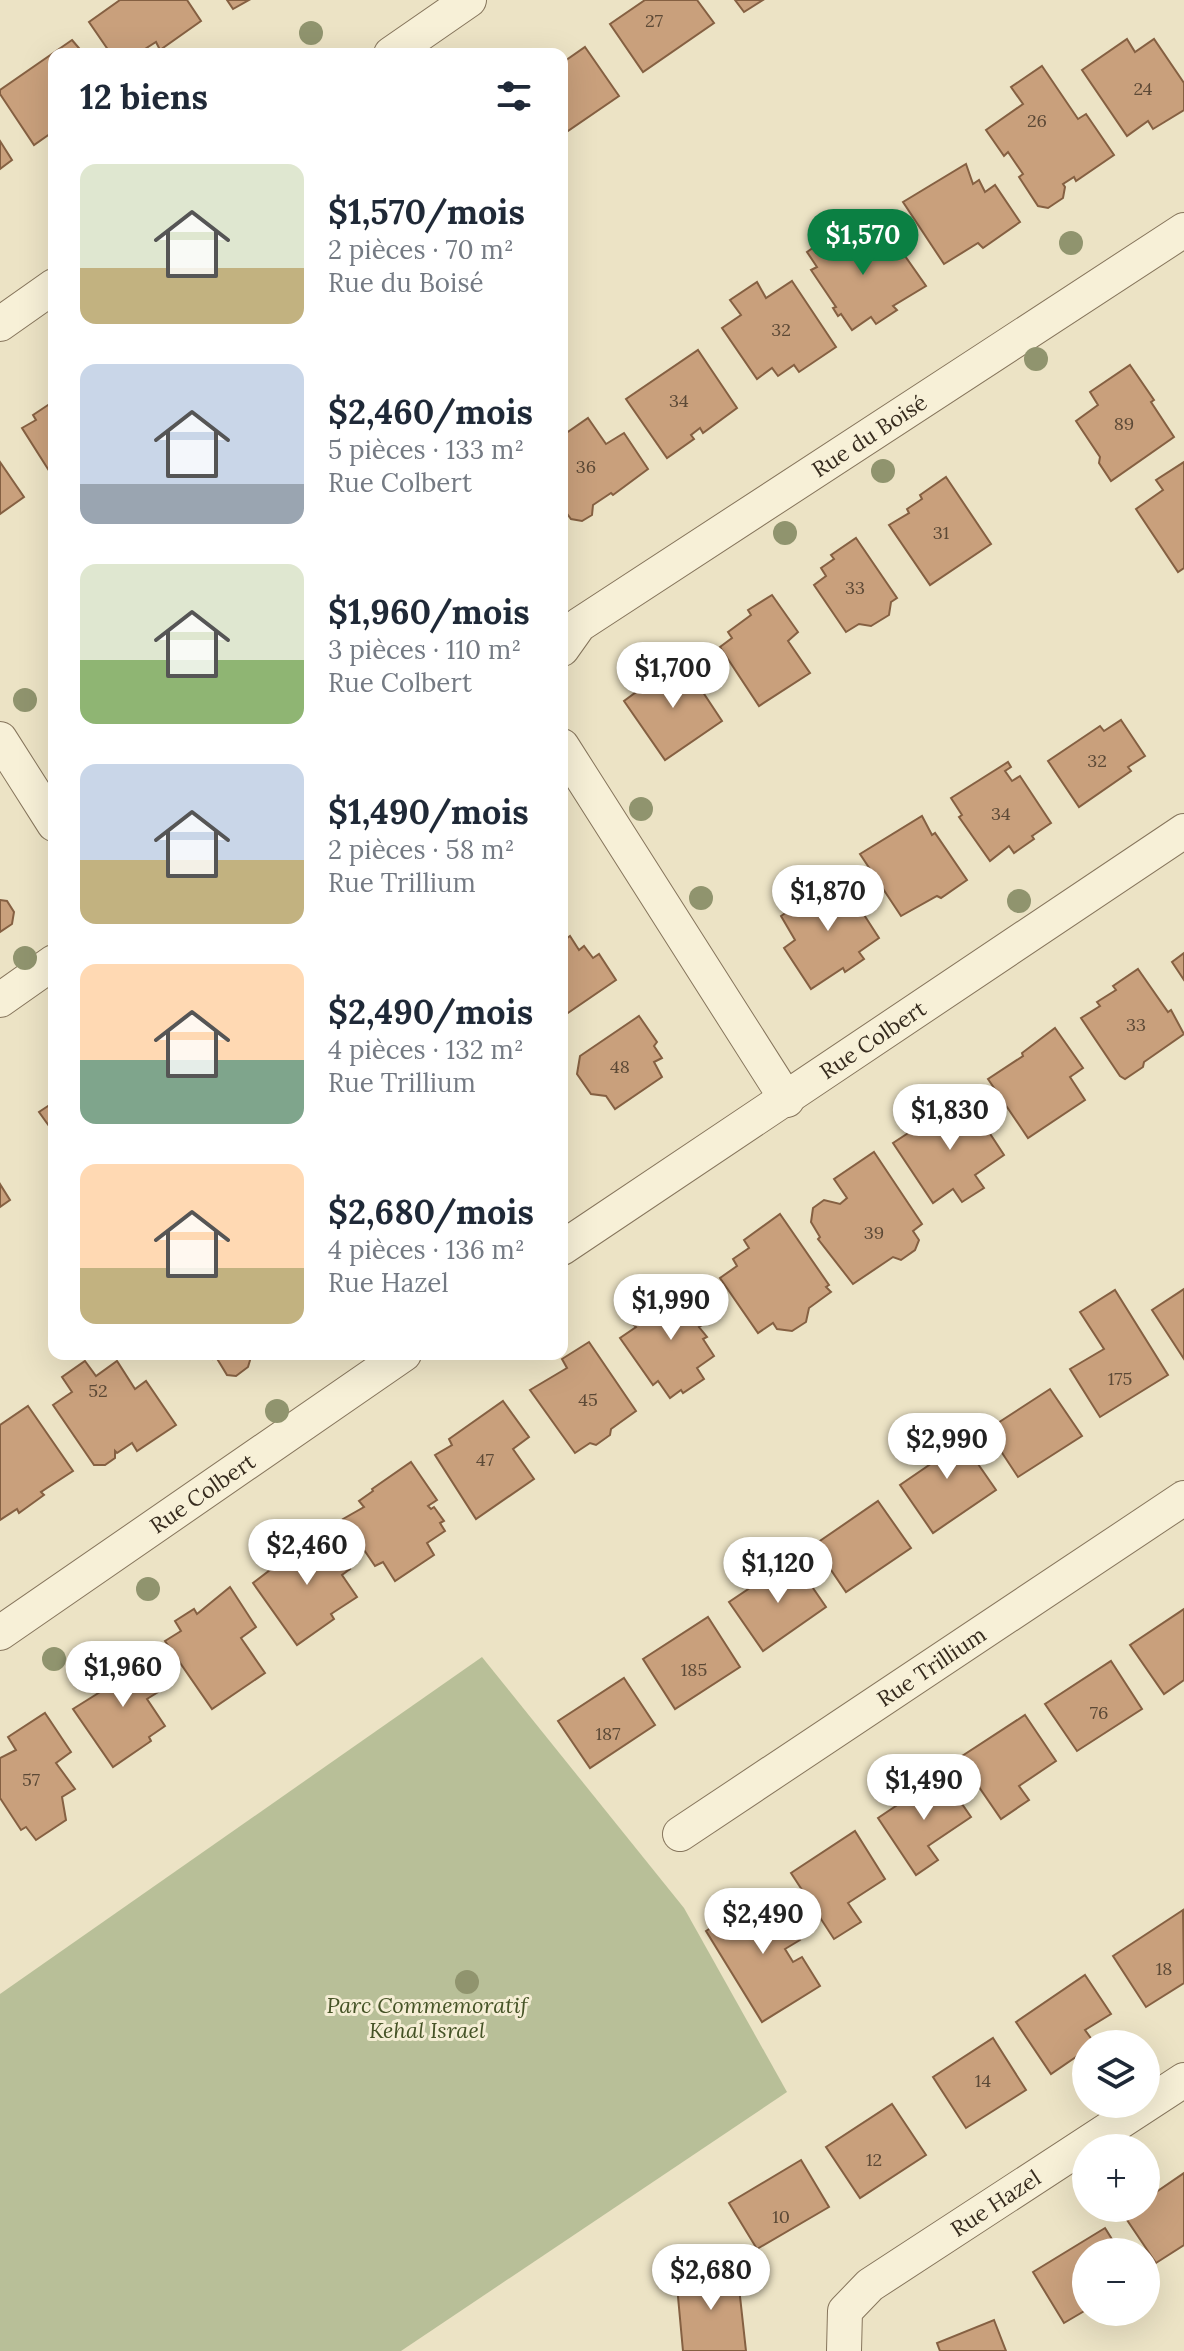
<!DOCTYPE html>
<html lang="fr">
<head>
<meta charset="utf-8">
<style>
	:root { --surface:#fff; --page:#f2f2f3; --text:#1f2937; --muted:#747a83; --accent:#0b8043 }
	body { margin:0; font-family:Lora,serif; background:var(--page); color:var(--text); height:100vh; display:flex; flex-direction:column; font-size:30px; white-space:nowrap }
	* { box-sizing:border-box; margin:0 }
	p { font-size:26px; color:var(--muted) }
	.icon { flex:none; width:44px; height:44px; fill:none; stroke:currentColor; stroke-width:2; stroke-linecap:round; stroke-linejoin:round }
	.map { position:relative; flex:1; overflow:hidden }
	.panel { position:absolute; left:48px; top:48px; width:520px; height:1312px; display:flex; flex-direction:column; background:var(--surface); border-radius:16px; box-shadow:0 8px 32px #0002 }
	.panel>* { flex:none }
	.controls { position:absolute; left:1072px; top:2030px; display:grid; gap:16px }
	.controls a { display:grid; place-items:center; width:88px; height:88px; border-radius:50%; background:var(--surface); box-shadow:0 8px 32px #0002; font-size:40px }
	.price { position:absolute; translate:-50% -68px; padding:0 18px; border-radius:28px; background:#fff; color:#222; font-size:26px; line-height:52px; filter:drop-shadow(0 2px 4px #0008) }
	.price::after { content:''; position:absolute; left:50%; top:48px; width:24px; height:18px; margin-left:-12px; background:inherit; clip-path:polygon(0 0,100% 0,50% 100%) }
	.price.current { background:var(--accent); color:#fff }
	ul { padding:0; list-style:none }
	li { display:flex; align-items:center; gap:24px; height:200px; padding:0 32px }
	li span { display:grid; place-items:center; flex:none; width:224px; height:160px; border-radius:16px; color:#555 }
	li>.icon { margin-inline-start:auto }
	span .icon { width:96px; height:96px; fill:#fffc; stroke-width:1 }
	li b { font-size:34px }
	h2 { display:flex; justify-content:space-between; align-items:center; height:96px; padding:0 32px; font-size:34px }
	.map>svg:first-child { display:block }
</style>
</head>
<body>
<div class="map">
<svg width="1184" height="2351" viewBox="0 0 1184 2351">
	<rect width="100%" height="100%" fill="#ece3c5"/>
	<polygon fill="#b8bf98" points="482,1657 684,1908 787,2092 401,2351 0,2351 0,1994"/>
	<g fill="#c9a07c" stroke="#856042" stroke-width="2">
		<polygon points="120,0 187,0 201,21 160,50 156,42 137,54 111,54 89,22"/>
		<polygon points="227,0 249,0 233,9"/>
		<polygon points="645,0 697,0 714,23 643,72 610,24"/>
		<polygon points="735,0 763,0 744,12"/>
		<polygon points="1127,39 1135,52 1154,39 1184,83 1184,110 1153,129 1148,121 1127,136 1082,70"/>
		<polygon points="72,40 84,54 54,54 54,131 34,145 0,94 0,90"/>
		<polygon points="585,47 619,96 562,135 562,63"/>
		<polygon points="1042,66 1078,119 1086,114 1114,155 1076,181 1074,177 1063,184 1065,187 1063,198 1048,208 1038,206 1019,177 1023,174 1008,152 1004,156 986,130 1023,104 1011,87"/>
		<polygon points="0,141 12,160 0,169"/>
		<polygon points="966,164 973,184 979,180 985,192 995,185 1020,222 983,248 978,243 944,264 903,202"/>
		<polygon points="840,229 850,244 870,231 885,254 898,246 926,286 893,306 897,310 876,324 871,317 852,330 841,314 838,316 833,308 836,307 811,270 817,267 807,252"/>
		<polygon points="792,281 836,347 799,372 794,365 778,376 772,368 757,379 722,328 741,315 730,300 757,282 766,298"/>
		<polygon points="698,350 737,408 703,433 700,428 691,435 694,439 667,458 626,399"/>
		<polygon points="1130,365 1154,400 1151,402 1174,437 1111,481 1099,463 1100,457 1076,421 1098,405 1090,392"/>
		<polygon points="54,401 54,476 53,477 22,428 36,420 33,415"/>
		<polygon points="588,418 606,444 624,433 648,469 613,495 611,493 593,505 592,515 582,521 571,519 562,507 562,436"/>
		<polygon points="0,462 24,497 0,514"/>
		<polygon points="1184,462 1184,568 1178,572 1136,509 1163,490 1156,480"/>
		<polygon points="946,477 991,544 930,585 889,525 909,513 907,509 922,499 920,495"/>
		<polygon points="856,538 897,598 891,602 889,615 871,626 859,624 846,632 814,585 826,576 821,568 834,559 831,555"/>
		<polygon points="772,595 798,632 788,641 810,673 759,706 720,647 732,638 728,632 751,615 748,610"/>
		<polygon points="681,659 722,721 665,760 624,701"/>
		<polygon points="1121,720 1145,756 1128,767 1131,771 1079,807 1048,761 1100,726 1104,731"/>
		<polygon points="1008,762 1011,767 1005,771 1012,781 1020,776 1051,823 1032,836 1034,839 1014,853 1009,846 990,861 959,817 962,815 951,798"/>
		<polygon points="922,816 932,835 935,833 967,880 941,898 937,896 901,916 860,854"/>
		<polygon points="837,878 850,893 879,938 859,952 864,959 845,972 843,968 811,989 784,948 795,940 781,916"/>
		<polygon points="0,900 7,901 14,912 12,924 0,932"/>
		<polygon points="570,936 579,950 584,946 593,958 599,954 616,980 562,1017 562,942"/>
		<polygon points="1184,953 1184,980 1172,962"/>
		<polygon points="1138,969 1168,1012 1171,1010 1184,1034 1144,1062 1143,1067 1125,1079 1120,1076 1081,1018 1100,1006 1097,1002 1116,990 1113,986"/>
		<polygon points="639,1016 657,1042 654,1046 662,1058 654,1062 662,1077 615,1109 606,1096 591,1094 577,1074 580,1056"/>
		<polygon points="1055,1028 1083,1068 1070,1077 1085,1100 1028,1138 988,1079 1023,1056 1022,1053"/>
		<polygon points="964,1094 1004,1155 975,1175 984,1188 962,1202 953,1189 933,1203 893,1143 919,1126 922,1129 937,1119 934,1115"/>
		<polygon points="54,1102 54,1133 39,1112"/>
		<polygon points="874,1152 922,1224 913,1231 919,1240 915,1250 901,1260 893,1257 853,1284 818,1239 820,1237 811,1222 813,1208 824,1200 840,1204 847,1198 834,1179"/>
		<polygon points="0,1184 10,1200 0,1207"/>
		<polygon points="780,1214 829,1285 826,1287 831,1292 809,1308 806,1322 792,1331 777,1329 773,1323 758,1333 720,1278 737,1266 733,1259 749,1248 744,1240"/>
		<polygon points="681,1282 708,1322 699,1327 707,1337 703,1339 714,1356 697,1368 704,1379 683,1393 681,1390 670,1398 658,1381 653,1385 620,1338 636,1327 632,1323 651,1310 653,1312 657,1310 652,1302"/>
		<polygon points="1184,1289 1184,1359 1152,1310"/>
		<polygon points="1115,1290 1168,1375 1100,1417 1070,1369 1104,1349 1080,1312"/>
		<polygon points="589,1342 636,1411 611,1429 610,1435 596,1445 590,1443 575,1453 530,1390 567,1368 562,1359"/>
		<polygon points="209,1354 256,1354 251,1357 248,1367 236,1376 227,1375 216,1357 213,1359"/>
		<polygon points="85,1361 96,1376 117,1361 135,1389 146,1381 176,1425 137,1451 132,1443 117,1453 115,1451 115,1458 105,1465 94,1465 53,1405 72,1392 62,1377"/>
		<polygon points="1050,1389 1082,1436 1018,1477 987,1430"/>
		<polygon points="503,1401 529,1437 513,1449 534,1479 476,1519 435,1455 452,1445 449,1439"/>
		<polygon points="28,1406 73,1471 41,1492 44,1495 19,1513 17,1509 0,1520 0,1425"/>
		<polygon points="951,1425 996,1490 933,1533 900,1485 932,1463 920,1447"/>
		<polygon points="411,1462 437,1500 428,1506 431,1509 434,1507 444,1521 440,1523 445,1531 427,1543 434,1555 395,1581 383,1562 375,1566 343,1519 364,1507 359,1501 373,1491 372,1489"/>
		<polygon points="878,1501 911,1548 846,1592 814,1545"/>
		<polygon points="323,1529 350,1569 342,1575 357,1597 331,1614 334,1619 297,1645 253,1583 296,1550 300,1543"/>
		<polygon points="793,1559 826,1607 763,1651 729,1602"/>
		<polygon points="230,1587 256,1627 241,1638 265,1673 212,1709 165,1641 181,1631 175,1621 194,1609 197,1614"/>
		<polygon points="1184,1609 1184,1680 1164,1694 1130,1645"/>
		<polygon points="708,1617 740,1667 675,1709 643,1659"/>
		<polygon points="136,1649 163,1689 147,1699 165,1726 149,1737 151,1741 113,1767 73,1709 108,1687 99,1675"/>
		<polygon points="1111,1661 1142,1709 1077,1751 1045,1704"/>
		<polygon points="624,1678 655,1725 590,1768 558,1721"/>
		<polygon points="45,1713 71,1752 56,1763 75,1789 62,1797 66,1820 36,1840 26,1827 21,1830 0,1798 0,1758 16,1750 8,1737"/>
		<polygon points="1025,1715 1056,1761 1019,1786 1029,1800 1001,1819 959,1758"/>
		<polygon points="942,1775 971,1817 928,1846 938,1860 916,1875 878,1818"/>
		<polygon points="855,1831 885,1879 848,1903 861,1922 834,1939 791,1873"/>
		<polygon points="769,1891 800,1940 785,1949 793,1962 802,1957 820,1986 762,2022 706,1931"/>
		<polygon points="1183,1910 1184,1983 1146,2007 1113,1956"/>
		<polygon points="1085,1975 1111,2014 1085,2030 1095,2044 1086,2044 1086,2050 1051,2074 1016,2022"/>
		<polygon points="993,2038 1026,2090 966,2128 933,2077"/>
		<polygon points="892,2104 926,2155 860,2198 826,2147"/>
		<polygon points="801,2160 829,2207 757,2249 729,2203"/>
		<polygon points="1184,2173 1184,2245 1156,2263 1123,2214 1132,2208 1146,2208 1146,2199"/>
		<polygon points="1105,2228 1120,2252 1086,2252 1086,2310 1064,2323 1033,2272"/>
		<polygon points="737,2269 746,2351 683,2351 676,2275"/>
		<polygon points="994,2320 1006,2351 940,2351 937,2343"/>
	</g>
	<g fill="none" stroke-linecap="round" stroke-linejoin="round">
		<g stroke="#86755c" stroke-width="36">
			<g id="street">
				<polyline points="391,54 469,0"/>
				<polyline points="0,324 54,286"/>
				<path id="s1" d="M562,649L579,625L1184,230"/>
				<polyline points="0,739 54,824"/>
				<polyline points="562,746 787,1100"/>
				<polyline points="0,1000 54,962"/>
				<path id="s2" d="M562,1248L1184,831"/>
				<path id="s3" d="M0,1633L404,1354"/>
				<path id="s4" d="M680,1834L1184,1498"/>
				<path id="s5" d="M844,2351L845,2311L870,2285L1184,2080"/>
			</g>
		</g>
		<use href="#street" stroke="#f7f0d7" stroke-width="34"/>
	</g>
	<g fill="#90946e">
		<circle cx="311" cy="33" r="12"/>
		<circle cx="1071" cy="243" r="12"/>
		<circle cx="1036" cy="359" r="12"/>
		<circle cx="883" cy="471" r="12"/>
		<circle cx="785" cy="533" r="12"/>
		<circle cx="25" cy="700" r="12"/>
		<circle cx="641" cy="809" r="12"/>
		<circle cx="701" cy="898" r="12"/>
		<circle cx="1019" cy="901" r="12"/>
		<circle cx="25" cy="958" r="12"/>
		<circle cx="277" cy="1411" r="12"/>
		<circle cx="148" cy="1589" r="12"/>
		<circle cx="54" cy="1659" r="12"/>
		<circle cx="467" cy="1982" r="12"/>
	</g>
	<g text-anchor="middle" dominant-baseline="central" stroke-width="6" stroke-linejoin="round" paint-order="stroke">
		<g font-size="18" fill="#5c4936">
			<text x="654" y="20">27</text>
			<text x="1143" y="88">24</text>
			<text x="1037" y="120">26</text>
			<text x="781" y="329">32</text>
			<text x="679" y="400">34</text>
			<text x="1124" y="423">89</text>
			<text x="586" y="466">36</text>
			<text x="941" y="532">31</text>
			<text x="855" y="587">33</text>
			<text x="1097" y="760">32</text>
			<text x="1001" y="813">34</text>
			<text x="1136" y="1024">33</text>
			<text x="620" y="1066">48</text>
			<text x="874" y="1232">39</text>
			<text x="1120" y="1378">175</text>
			<text x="98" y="1390">52</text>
			<text x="588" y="1399">45</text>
			<text x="485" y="1459">47</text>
			<text x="694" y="1669">185</text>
			<text x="1099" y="1712">76</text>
			<text x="608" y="1733">187</text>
			<text x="31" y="1779">57</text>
			<text x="1164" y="1968">18</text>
			<text x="983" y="2080">14</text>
			<text x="874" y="2159">12</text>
			<text x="781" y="2216">10</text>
		</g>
		<g font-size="22" fill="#372c1f" stroke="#f4edd4">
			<text stroke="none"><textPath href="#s1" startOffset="376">Rue du Boisé</textPath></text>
			<text stroke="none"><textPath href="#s2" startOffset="374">Rue Colbert</textPath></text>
			<text stroke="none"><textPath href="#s3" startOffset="246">Rue Colbert</textPath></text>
			<text stroke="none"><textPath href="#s4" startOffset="302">Rue Trillium</textPath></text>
			<text stroke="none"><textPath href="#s5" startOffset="226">Rue Hazel</textPath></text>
		</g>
		<g font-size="22" font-style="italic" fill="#455326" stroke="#f4edd4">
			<text x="427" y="2005">Parc Commemoratif<tspan x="427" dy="25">Kehal Israel</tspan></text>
		</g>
	</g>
</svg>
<div class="controls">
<a><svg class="icon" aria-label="layers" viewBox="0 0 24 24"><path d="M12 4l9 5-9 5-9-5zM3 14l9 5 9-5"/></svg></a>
<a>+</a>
<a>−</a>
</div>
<b class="price current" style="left:863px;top:277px">$1,570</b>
<b class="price" style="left:673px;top:710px">$1,700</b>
<b class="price" style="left:828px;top:933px">$1,870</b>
<b class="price" style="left:950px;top:1152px">$1,830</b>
<b class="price" style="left:671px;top:1342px">$1,990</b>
<b class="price" style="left:947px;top:1481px">$2,990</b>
<b class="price" style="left:307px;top:1587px">$2,460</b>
<b class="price" style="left:778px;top:1605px">$1,120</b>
<b class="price" style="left:123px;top:1709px">$1,960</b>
<b class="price" style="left:924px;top:1822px">$1,490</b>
<b class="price" style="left:763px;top:1956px">$2,490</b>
<b class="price" style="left:711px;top:2312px">$2,680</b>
<section class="panel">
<h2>12 biens<svg class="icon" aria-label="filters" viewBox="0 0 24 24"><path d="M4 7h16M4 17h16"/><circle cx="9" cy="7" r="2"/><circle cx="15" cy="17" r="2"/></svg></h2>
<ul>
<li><span style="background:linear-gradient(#dfe7d0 65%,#c2b280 0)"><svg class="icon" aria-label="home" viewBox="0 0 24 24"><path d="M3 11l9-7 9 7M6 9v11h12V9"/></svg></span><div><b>$1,570/mois</b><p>2 pièces · 70 m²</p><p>Rue du Boisé</p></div></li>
<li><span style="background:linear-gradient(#c9d6e8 75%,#9aa5b1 0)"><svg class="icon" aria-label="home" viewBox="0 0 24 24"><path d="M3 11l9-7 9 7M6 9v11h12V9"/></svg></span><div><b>$2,460/mois</b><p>5 pièces · 133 m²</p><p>Rue Colbert</p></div></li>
<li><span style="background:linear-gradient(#dfe7d0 60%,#8fb573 0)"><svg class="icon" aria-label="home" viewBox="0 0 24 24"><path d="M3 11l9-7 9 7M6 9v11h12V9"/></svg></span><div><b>$1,960/mois</b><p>3 pièces · 110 m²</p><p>Rue Colbert</p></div></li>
<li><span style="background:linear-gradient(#c9d6e8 60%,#c2b280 0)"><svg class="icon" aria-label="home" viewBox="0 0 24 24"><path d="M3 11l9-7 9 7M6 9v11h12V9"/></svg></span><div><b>$1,490/mois</b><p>2 pièces · 58 m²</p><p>Rue Trillium</p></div></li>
<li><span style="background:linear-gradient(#ffd9b3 60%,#7fa58c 0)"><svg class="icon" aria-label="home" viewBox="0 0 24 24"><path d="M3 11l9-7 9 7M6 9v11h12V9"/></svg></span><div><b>$2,490/mois</b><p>4 pièces · 132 m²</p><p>Rue Trillium</p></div></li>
<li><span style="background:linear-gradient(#ffd9b3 65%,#c2b280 0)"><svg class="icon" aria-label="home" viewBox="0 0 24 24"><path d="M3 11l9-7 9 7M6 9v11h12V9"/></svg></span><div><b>$2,680/mois</b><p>4 pièces · 136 m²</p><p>Rue Hazel</p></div></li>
</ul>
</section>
</div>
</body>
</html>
